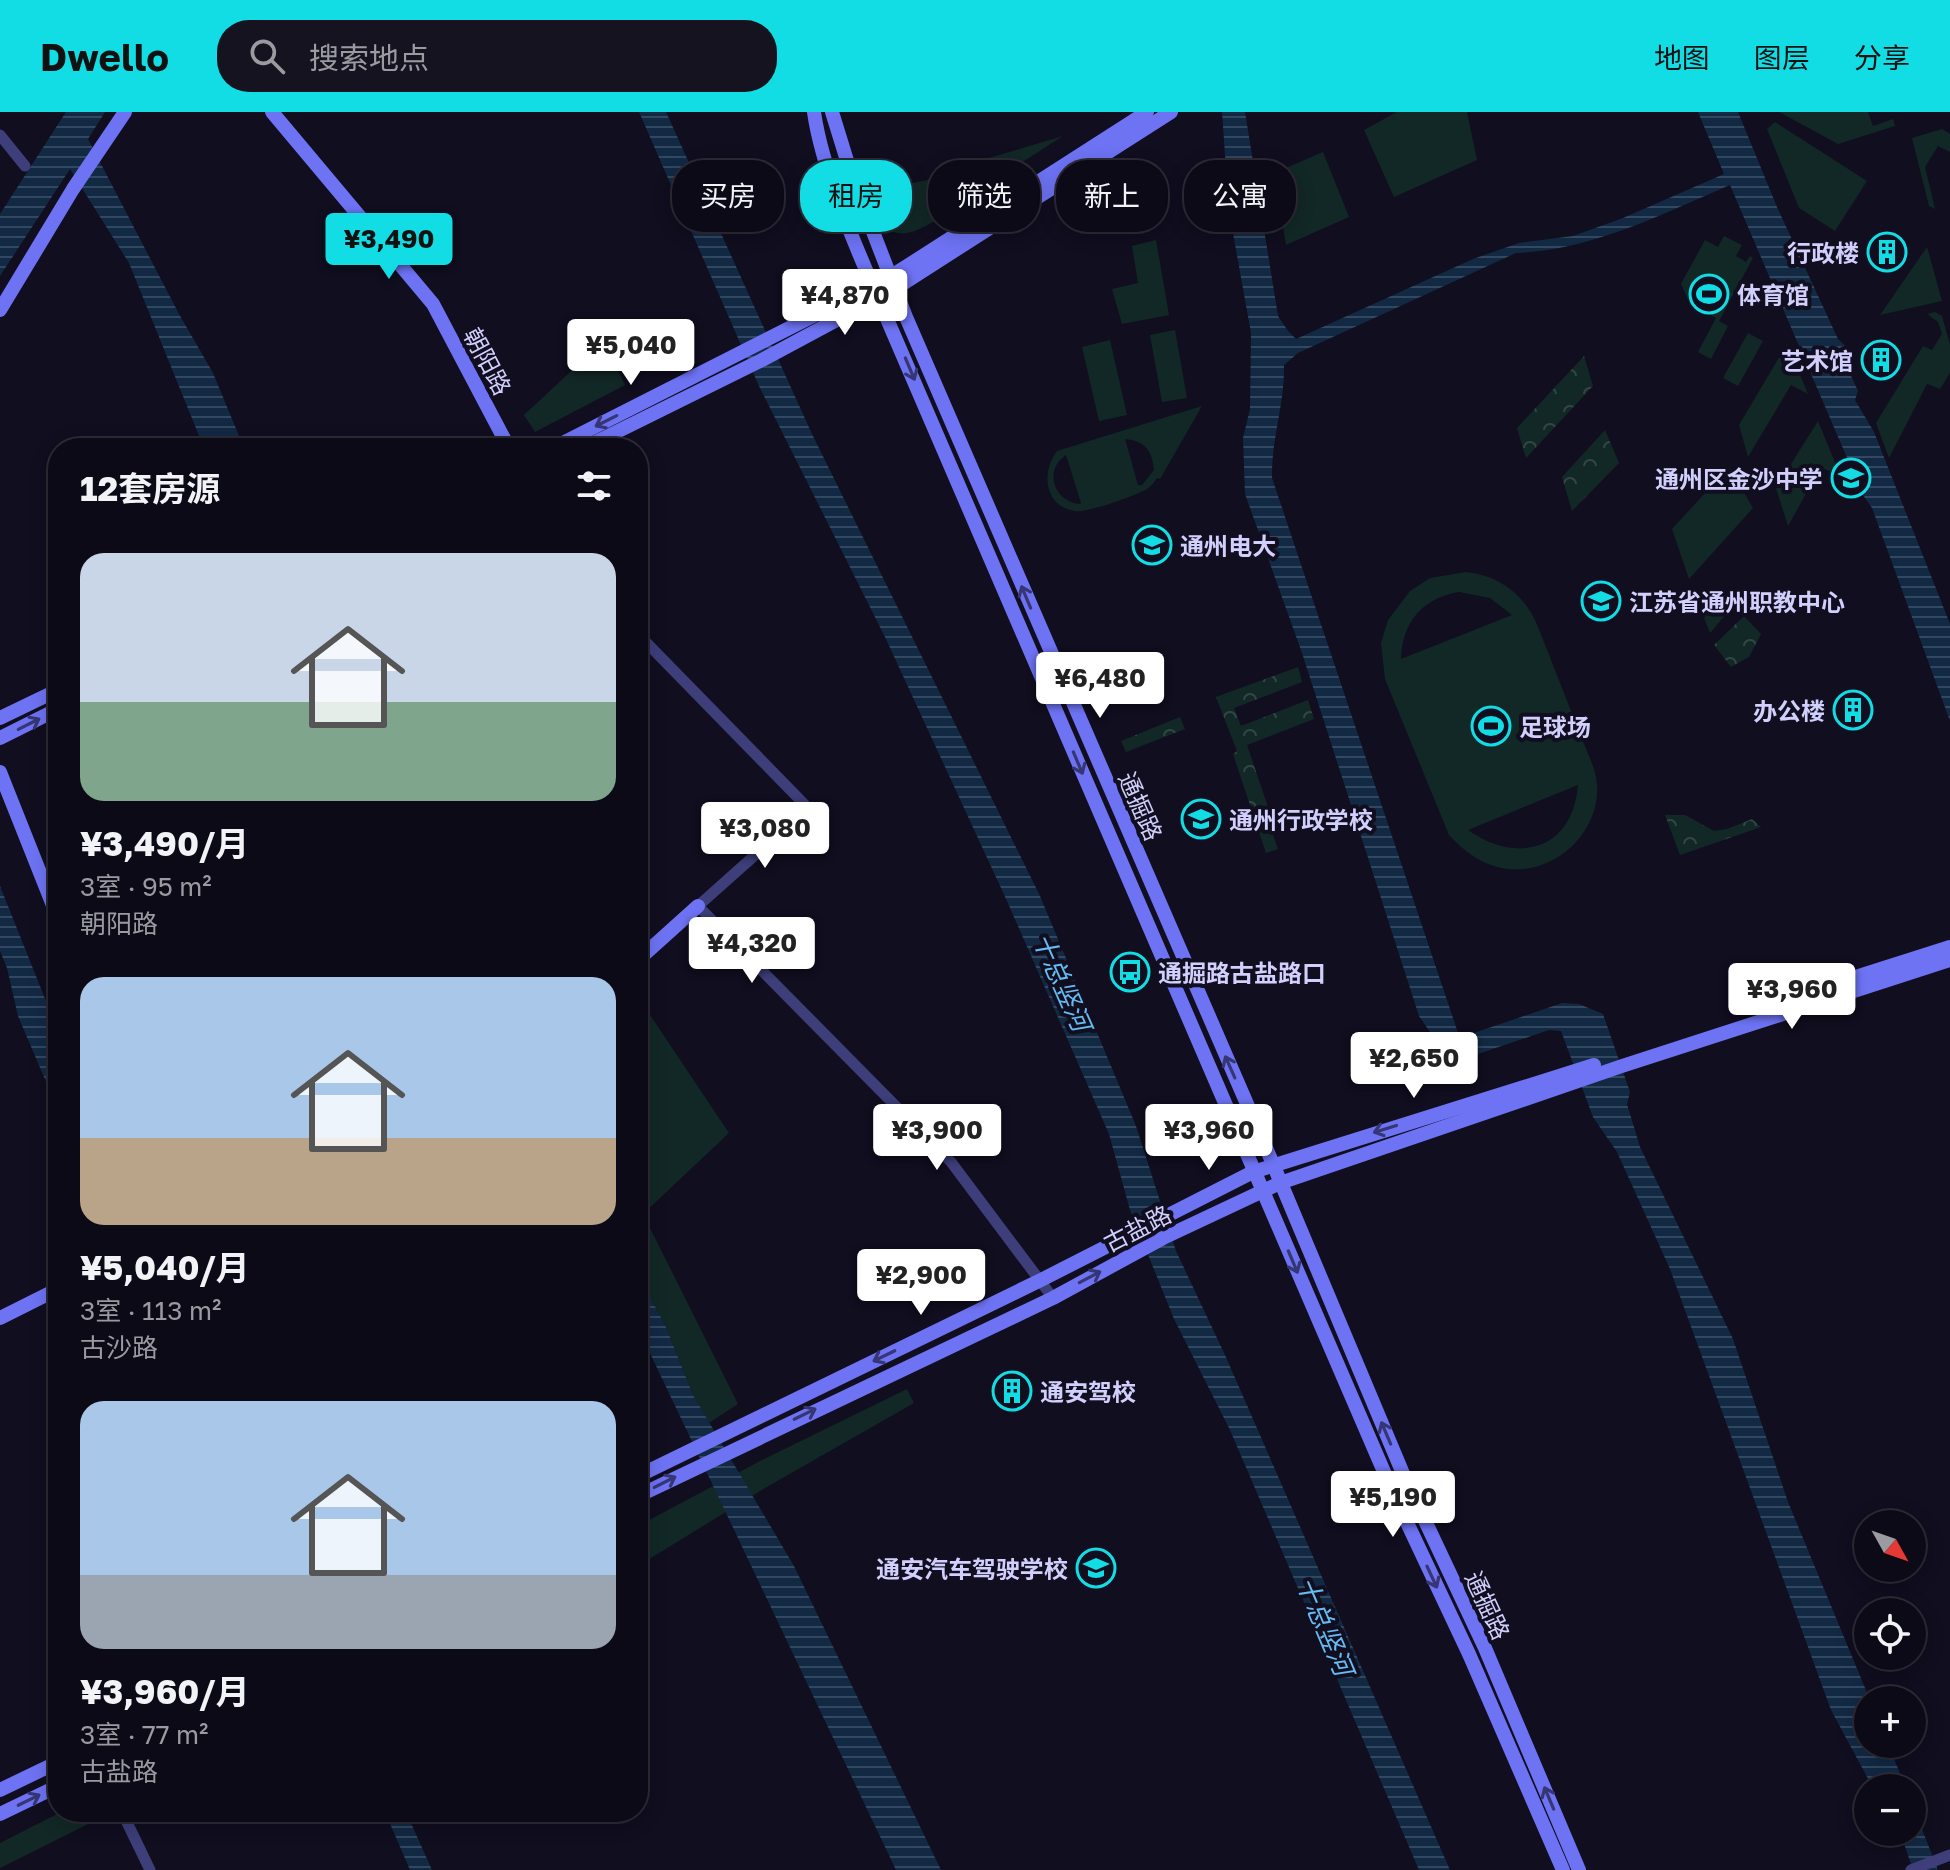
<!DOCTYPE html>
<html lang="zh">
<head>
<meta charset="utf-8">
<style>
	:root { --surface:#0c0a17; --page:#151320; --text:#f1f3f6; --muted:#9a9aa1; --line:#2c2b36; --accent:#12dde5 }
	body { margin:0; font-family:"Golos Text","Noto Sans SC",sans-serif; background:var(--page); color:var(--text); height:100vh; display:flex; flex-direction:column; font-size:30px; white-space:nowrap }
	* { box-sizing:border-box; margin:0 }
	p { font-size:26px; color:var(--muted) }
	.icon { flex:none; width:44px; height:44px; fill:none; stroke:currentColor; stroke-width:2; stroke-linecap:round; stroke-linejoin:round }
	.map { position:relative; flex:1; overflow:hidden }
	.side { position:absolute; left:48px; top:326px; width:600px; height:1384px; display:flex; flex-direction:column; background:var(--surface); border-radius:32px; box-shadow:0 4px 20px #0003,0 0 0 2px var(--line) }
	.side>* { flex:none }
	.hud { position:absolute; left:672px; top:48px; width:760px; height:72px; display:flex; gap:16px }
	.needle { width:52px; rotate:130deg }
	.tools { position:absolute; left:1854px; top:1398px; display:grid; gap:16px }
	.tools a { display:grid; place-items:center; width:72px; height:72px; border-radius:50%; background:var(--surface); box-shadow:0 4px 20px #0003,0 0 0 2px var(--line); font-size:40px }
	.price { position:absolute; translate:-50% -68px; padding:0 18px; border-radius:8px; background:#fff; color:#222; font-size:26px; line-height:52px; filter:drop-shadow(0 2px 4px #0008) }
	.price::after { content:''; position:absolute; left:50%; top:48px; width:24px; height:18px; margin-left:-12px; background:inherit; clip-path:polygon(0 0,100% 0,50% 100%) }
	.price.current { background:var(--accent); color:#111 }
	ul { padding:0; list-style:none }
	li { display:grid; align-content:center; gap:16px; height:424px; padding:0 32px }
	li span { display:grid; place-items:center; height:248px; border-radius:24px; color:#555 }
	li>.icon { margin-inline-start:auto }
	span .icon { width:144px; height:144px; fill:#fffc; stroke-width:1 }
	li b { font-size:34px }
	h2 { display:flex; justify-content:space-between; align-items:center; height:96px; padding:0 32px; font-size:34px }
	.pill { padding:0 28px; border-radius:32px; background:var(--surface); box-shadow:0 4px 20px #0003,0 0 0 2px var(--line); font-size:28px; line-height:72px }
	.pill.current { background:var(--accent); color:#111 }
	header { display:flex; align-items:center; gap:48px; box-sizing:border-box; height:112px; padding:0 40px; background:var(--accent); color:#111 }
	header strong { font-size:38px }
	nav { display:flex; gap:44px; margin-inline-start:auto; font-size:28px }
	.search { width:560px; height:72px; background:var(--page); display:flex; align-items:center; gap:20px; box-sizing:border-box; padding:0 28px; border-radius:32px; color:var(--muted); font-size:30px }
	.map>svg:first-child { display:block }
</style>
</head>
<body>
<header>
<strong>Dwello</strong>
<div class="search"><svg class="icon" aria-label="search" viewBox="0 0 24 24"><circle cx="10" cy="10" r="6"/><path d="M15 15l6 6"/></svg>搜索地点</div>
<nav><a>地图</a><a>图层</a><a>分享</a></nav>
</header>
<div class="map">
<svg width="1950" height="1758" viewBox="0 0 1950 1758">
	<defs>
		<pattern id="forest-crowns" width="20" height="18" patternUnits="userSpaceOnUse" patternTransform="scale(2)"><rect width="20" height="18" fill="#122826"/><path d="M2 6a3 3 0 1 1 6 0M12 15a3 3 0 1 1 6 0" fill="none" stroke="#334646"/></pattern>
		<pattern id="water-rules" width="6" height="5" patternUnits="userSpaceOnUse" patternTransform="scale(2)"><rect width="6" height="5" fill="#122944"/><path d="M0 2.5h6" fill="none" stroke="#334760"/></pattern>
	</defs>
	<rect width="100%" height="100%" fill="#100e1f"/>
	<g fill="#122826" fill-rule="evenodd">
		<polygon points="1397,0 1467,0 1477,48 1394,85 1364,18"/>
		<polygon points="1779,0 1868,0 1873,14 1893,7 1895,14 1838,32"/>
		<polygon points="1775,10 1867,69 1835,119 1799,96 1767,17"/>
		<polygon points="1942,17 1950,22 1950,40 1938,34 1925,55 1935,97 1929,94 1912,26"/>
		<polygon points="1063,24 1001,64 989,46"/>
		<polygon points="1323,40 1349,105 1286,133 1274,61"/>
		<path d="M977,58L991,74C975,84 959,94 943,104C908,125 891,134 870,90L883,77Z"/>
		<polygon points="1724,124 1742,133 1736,144 1746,150 1750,144 1753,146 1719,209 1728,214 1711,247 1698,240 1716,206 1690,192 1681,172 1705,128 1718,135"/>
		<polygon points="1156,128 1169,203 1122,212 1112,177 1138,171 1132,134"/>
		<polygon points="1927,135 1942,189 1880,203"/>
		<polygon points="1935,200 1942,204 1950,233 1950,261 1940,277 1927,272 1889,346 1876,311 1923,234 1932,238 1942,222 1938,210 1927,202"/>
		<polygon points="1175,218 1187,286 1162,290 1150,223"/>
		<polygon points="1748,221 1763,229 1738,274 1723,266"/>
		<polygon points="1110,228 1127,303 1099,309 1082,235"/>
		<polygon points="1787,232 1808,282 1791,273 1748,345 1739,313"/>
		<polygon points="596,236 614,249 625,273 535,320 524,303"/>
		<path d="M1202,294L1160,367L1157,366C1153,372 1149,377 1143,379C1131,385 1087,401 1075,399C1044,394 1041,360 1057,339ZM1125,327C1145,329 1152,338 1154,358L1142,373H1138ZM1066,343L1081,391L1080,392C1054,390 1043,358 1066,343Z"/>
		<polygon points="1818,309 1841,365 1821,355 1788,414 1776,376"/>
		<polygon points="1729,355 1753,396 1689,467 1672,417"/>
		<path d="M1466,460C1501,464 1525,483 1538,515C1552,550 1565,584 1579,619C1584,634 1593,650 1596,665C1604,707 1571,749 1530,756C1497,762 1471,747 1449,723L1385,567L1381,531L1388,508L1410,479L1430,466ZM1459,480L1490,486L1512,503L1401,547C1402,511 1422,486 1459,480ZM1578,673C1573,738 1517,753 1468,718Z"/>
		<polygon points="638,885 729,1021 643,1102 738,1292 709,1311 693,1283 666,1215 638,1162"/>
		<polygon points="907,1277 914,1291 760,1379 638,1454 638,1414 760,1349"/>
		<polygon points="61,1700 112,1700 0,1756 0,1731"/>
	</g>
	<g fill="url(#forest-crowns)">
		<polygon points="1584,244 1593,274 1526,346 1517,316"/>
		<polygon points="1605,318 1619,351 1572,399 1562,365"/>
		<polygon points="1710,477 1732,495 1710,521 1698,490"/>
		<polygon points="1744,504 1761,522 1749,545 1731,555 1714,533"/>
		<polygon points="1298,555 1302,570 1234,596 1241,614 1308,588 1314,607 1247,633 1269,698 1265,700 1278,737 1266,741 1233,642 1237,639 1216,585"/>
		<polygon points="1180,605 1185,617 1126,640 1121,629"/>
		<polygon points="1665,703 1685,703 1714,719 1727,717 1752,707 1761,715 1680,743"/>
	</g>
	<g fill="url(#water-rules)">
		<polygon points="66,0 105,0 88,27 179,202 213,261 244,336 204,336 129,151 70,57 0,164 0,102"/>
		<polygon points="639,0 666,0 812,322 1040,784 1136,1014 1176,1139 1225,1243 1450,1758 1419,1758 1230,1318 1174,1207 1130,1098 1109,1022 1007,789 885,525 759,274"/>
		<path d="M1222,0H1245L1278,204L1288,219L1296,227L1473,147L1519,131L1573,124L1623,106L1724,62L1698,0H1738L1777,95L1838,227L1852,240L1846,253L1858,279L1855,288L1874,320L1950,512V609L1872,396L1863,383L1730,73C1660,103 1592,138 1516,141L1298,241L1284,253C1285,292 1271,327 1272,366L1458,921L1462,925L1562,891L1579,892L1603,902L1630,980L1627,992L1640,1035L1733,1227L1788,1390L1870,1588H1868V1632H1888L1906,1676H1873L1831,1598L1670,1157L1617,1040L1593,1005L1561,919L1549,918L1469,945H1447L1419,904L1302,541L1245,382L1243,326L1250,297L1251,221L1229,99Z"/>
		<polygon points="0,774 58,919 58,998 18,904 7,856 0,839"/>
		<polygon points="638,1162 666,1215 693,1283 794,1454 941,1758 896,1758 638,1216"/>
		<polygon points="1912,1692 1938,1758 1913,1758 1900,1720 1912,1720"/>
		<polygon points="385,1700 406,1700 432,1758 410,1758"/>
	</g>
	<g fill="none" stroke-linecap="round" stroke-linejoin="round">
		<g stroke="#3d3e7a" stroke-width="11">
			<polyline points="0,23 25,54"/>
			<polyline points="638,522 808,696 698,794"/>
			<polyline points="698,794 951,1050 1053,1186"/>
			<polyline points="122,1700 150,1758"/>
			<polyline points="1911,1758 1950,1743"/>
		</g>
		<g stroke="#6e73f4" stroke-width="14">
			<polyline points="272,0 433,192 509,336"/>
			<path d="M814,0C822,57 855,133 878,186L1394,1383L1469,1542L1563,1758"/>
			<polyline points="832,0 853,68 906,205 1273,1052 1404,1364 1485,1536 1579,1758"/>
			<polyline points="0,198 73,77 125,0"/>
			<polyline points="553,336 890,165 1147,0"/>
			<polyline points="584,336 762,248 896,176 1171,0"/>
			<polyline points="0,606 58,578"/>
			<polyline points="0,626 58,597"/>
			<polyline points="0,660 58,806"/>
			<polyline points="638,848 698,794"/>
			<polyline points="1778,894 1840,870 1950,835"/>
			<polyline points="0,1206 58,1177"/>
			<polyline points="638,1364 1041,1168 1253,1060 1594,953"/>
			<polyline points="638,1384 1053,1186 1163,1126 1280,1071 1622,954 1950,848"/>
			<polyline points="0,1678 58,1650"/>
			<polyline points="0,1702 58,1674"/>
		</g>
	</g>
	<defs><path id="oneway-shaft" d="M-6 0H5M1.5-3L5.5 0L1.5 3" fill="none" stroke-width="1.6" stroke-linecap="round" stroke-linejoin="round" transform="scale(2)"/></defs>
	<g stroke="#363674">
		<use href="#oneway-shaft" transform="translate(910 257) rotate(67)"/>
		<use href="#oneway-shaft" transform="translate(606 309) rotate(153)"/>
		<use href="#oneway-shaft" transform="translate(1026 485) rotate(-113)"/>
		<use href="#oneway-shaft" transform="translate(29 612) rotate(-27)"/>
		<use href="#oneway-shaft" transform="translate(1078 651) rotate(67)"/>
		<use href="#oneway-shaft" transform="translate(1230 955) rotate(-114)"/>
		<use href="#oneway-shaft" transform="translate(1385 1017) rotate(163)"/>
		<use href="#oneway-shaft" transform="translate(1293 1150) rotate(67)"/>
		<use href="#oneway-shaft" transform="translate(1090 1165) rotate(-28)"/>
		<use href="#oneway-shaft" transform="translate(884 1244) rotate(154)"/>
		<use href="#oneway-shaft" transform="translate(805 1302) rotate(-26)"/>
		<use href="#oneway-shaft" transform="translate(1386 1321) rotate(-113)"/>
		<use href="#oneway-shaft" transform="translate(665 1370) rotate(-27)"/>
		<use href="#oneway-shaft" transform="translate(1432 1465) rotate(65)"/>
		<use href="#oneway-shaft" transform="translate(1549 1686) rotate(-113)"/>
		<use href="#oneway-shaft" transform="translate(29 1688) rotate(-26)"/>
	</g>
	<defs>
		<g id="building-ring" transform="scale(2)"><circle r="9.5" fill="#100e1f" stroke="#12dde5" stroke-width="1.5"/><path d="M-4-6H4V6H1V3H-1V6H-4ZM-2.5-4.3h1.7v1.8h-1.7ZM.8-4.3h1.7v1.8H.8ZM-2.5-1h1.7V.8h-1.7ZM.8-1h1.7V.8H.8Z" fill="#12dde5"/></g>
		<g id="stadium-ring" transform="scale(2)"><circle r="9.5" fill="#100e1f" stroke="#12dde5" stroke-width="1.5"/><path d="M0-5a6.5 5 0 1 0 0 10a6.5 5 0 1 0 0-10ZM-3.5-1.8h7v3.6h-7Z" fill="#12dde5"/></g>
		<g id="school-ring" transform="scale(2)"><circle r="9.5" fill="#100e1f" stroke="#12dde5" stroke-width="1.5"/><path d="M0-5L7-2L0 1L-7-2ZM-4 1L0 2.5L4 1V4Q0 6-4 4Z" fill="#12dde5"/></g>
		<g id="bus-ring" transform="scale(2)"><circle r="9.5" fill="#100e1f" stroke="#12dde5" stroke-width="1.5"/><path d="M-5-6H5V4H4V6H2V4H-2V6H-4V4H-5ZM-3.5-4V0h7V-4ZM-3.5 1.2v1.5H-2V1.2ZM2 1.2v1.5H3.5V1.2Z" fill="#12dde5"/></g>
	</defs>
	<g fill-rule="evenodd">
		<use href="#building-ring" x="1887" y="140"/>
		<use href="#stadium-ring" x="1709" y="182"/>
		<use href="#building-ring" x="1881" y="248"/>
		<use href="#school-ring" x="1851" y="366"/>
		<use href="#school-ring" x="1152" y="433"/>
		<use href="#school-ring" x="1601" y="489"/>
		<use href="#building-ring" x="1853" y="598"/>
		<use href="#stadium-ring" x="1491" y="614"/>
		<use href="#school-ring" x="1201" y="707"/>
		<use href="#bus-ring" x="1130" y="860"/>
		<use href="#building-ring" x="1012" y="1279"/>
		<use href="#school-ring" x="1096" y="1456"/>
	</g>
	<g text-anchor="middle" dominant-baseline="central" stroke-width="8" stroke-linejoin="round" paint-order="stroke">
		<g font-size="24" font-weight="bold" fill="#d1cffb" stroke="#100e1f" text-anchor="start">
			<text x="1859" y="140" text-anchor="end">行政楼</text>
			<text x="1737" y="182">体育馆</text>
			<text x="1853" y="248" text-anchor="end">艺术馆</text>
			<text x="1823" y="366" text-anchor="end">通州区金沙中学</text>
			<text x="1180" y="433">通州电大</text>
			<text x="1629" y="489">江苏省通州职教中心</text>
			<text x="1825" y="598" text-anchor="end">办公楼</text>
			<text x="1519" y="614">足球场</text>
			<text x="1229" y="707">通州行政学校</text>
			<text x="1158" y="860">通掘路古盐路口</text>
			<text x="1040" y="1279">通安驾校</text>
			<text x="1068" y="1456" text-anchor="end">通安汽车驾驶学校</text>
		</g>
		<g font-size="24" fill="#d1cffb" stroke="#100e1f">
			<text transform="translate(488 249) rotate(62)">朝阳路</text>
			<text transform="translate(1141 694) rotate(66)">通掘路</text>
			<text transform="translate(1137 1116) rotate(-27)">古盐路</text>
			<text transform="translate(1488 1493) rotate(65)">通掘路</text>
		</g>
		<g font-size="26" font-style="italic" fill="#66bbf3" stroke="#100e1f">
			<text transform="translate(1062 870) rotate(66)">十总竖河</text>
			<text transform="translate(1325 1514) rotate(67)">十总竖河</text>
		</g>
	</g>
</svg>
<div class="tools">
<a><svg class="needle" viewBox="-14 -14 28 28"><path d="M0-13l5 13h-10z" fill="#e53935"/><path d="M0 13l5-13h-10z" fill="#9a9aa1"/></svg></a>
<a><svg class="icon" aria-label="locate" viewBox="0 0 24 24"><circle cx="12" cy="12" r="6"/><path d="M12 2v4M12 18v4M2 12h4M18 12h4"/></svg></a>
<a>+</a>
<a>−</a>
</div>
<b class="price current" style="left:389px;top:169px">¥3,490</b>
<b class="price" style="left:845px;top:225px">¥4,870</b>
<b class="price" style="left:631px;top:275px">¥5,040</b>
<b class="price" style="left:1100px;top:608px">¥6,480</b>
<b class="price" style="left:765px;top:758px">¥3,080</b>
<b class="price" style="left:752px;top:873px">¥4,320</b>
<b class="price" style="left:1792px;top:919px">¥3,960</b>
<b class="price" style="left:1414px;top:988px">¥2,650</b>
<b class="price" style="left:937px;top:1060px">¥3,900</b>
<b class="price" style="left:1209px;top:1060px">¥3,960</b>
<b class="price" style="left:921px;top:1205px">¥2,900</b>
<b class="price" style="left:1393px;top:1427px">¥5,190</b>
<div class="hud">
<a class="pill">买房</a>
<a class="pill current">租房</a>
<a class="pill">筛选</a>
<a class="pill">新上</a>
<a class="pill">公寓</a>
</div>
<section class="side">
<h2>12套房源<svg class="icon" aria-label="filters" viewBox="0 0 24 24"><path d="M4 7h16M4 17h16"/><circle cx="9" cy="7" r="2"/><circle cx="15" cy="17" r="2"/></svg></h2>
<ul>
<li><span style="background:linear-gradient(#c9d6e8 60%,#7fa58c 0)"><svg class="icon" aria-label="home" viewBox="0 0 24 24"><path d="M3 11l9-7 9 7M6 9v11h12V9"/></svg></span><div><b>¥3,490/月</b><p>3室 · 95 m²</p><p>朝阳路</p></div></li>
<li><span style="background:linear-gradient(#a9c7e8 65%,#b9a48a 0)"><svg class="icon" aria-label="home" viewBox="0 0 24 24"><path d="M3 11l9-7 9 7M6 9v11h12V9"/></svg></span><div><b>¥5,040/月</b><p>3室 · 113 m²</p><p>古沙路</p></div></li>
<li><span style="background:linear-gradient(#a9c7e8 70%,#9aa5b1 0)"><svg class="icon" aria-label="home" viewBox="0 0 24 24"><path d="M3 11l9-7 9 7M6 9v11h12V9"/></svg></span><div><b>¥3,960/月</b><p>3室 · 77 m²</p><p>古盐路</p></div></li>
</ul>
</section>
</div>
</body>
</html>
